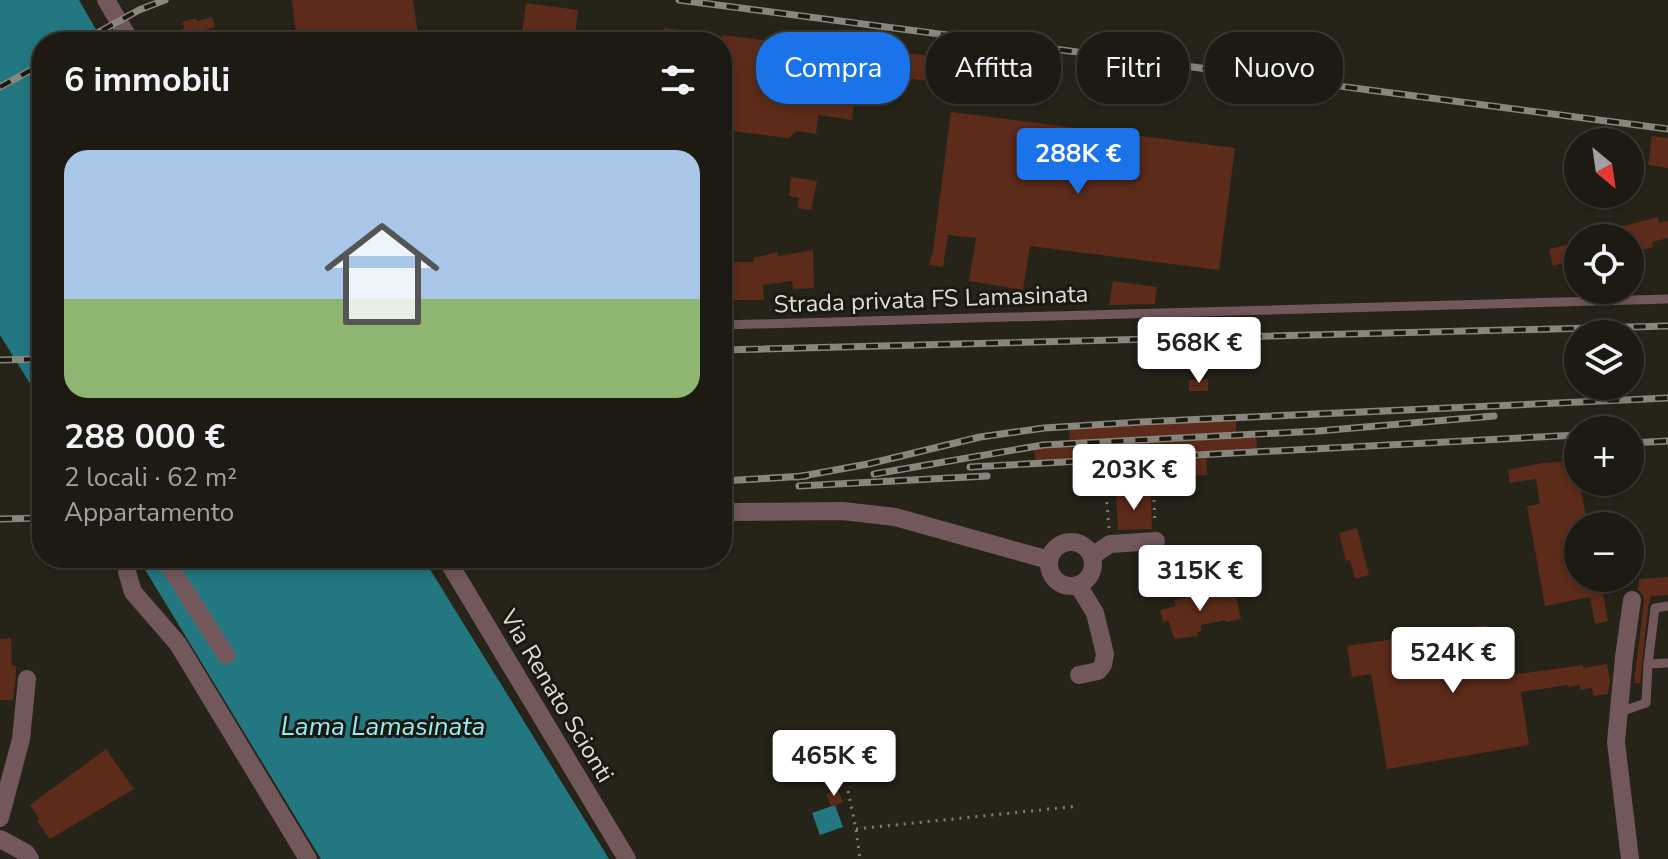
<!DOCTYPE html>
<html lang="it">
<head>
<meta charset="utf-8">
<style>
	:root { --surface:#1c1a13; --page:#292721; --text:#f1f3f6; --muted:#a0a1a0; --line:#3a3833; --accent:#1a73e8 }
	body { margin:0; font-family:"Nunito Sans",sans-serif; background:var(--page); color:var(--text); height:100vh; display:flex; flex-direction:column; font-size:30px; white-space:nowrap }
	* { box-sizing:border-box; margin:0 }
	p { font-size:26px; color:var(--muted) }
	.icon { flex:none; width:44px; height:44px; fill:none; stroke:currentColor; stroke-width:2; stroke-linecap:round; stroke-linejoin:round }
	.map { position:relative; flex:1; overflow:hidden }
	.sheet { position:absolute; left:32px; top:32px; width:700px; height:536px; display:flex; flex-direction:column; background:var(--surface); border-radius:32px; box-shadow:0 4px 12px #0003,0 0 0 2px var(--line) }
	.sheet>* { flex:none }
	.top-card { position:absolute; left:756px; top:32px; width:760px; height:72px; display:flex; gap:16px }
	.needle { width:52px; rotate:151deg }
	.buttons { position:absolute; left:1564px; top:128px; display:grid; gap:16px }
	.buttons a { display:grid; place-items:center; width:80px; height:80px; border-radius:50%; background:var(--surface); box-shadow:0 4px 12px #0003,0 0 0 2px var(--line); font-size:40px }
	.price { position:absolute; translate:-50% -68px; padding:0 18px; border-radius:8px; background:#fff; color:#222; font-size:26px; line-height:52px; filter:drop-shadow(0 2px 4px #0008) }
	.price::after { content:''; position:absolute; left:50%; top:48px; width:24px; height:18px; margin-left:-12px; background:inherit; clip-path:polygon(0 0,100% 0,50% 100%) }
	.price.on { background:var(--accent); color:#fff }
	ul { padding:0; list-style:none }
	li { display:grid; align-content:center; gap:16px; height:424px; padding:0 32px }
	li+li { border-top:2px solid var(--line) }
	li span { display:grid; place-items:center; height:248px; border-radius:24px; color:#555 }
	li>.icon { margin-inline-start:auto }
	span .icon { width:144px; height:144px; fill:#fffc; stroke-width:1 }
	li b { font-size:34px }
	h2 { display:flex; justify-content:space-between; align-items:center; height:96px; padding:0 32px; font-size:34px }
	.chip { padding:0 28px; border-radius:32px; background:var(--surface); box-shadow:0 4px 12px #0003,0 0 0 2px var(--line); font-size:28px; line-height:72px }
	.chip.on { background:var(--accent); color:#fff }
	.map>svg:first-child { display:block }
</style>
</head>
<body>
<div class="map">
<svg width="1668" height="859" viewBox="0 0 1668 859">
	<rect width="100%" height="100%" fill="#262319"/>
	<g fill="#227781">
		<polygon points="0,0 79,0 103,42 42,42 42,403 0,335"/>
		<polygon points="138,558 423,558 609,859 321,859"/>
		<polygon points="835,805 843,827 820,835 812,813"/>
	</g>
	<g fill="#5d2b1a">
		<polygon points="292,0 413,0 419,42 297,42"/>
		<polygon points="526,3 578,10 574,42 521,42"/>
		<polygon points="212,17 215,27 187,35 190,42 153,42 185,28 182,22 196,18 197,21"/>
		<polygon points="664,28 717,35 717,42 662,42"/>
		<polygon points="787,31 807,34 806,37 836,41 836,44 947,58 944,78 943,78 942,82 936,82 806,65 802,97 854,102 852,120 818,115 816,134 797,131 788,138 733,131 725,122 730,72 722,71 722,35 785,43"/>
		<polygon points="951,112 1235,148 1219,270 1030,246 1023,290 969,281 976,238 948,235 943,267 929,265 933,251"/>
		<polygon points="1652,136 1668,138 1668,168 1648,165"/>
		<polygon points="791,177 817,181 811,210 798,208 799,198 789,196"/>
		<polygon points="1658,217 1659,223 1668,221 1668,238 1652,242 1653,247 1630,253 1630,238 1593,238 1593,234"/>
		<polygon points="1578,242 1578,259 1553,266 1549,249"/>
		<polygon points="813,250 814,288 793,289 792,281 763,285 764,300 733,300 733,282 722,282 722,262 754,262 754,258 777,252 778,256"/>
		<polygon points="1113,281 1157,287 1155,304 1109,305"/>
		<polygon points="1208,379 1208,391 1189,391 1189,380"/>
		<polygon points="1236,419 1236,437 1256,436 1257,448 1206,451 1207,475 1186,476 1184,452 1035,460 1034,448 1070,446 1069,428"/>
		<polygon points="1642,458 1641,473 1630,474 1630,459"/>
		<polygon points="1578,461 1578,486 1580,486 1588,526 1578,526 1578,578 1600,578 1608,621 1595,624 1590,597 1545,606 1527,506 1540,504 1536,479 1510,483 1508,470 1542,463"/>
		<polygon points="1151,495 1152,529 1118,530 1116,496"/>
		<polygon points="1357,528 1369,575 1355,579 1350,560 1346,561 1339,533"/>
		<polygon points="1668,577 1668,595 1651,596 1648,607 1640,683 1634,683 1644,602 1643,595 1638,590 1639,579"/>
		<polygon points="1235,591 1241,619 1226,622 1226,620 1201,625 1201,631 1197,632 1198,636 1174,639 1169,621 1163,622 1160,610 1176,606 1174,600 1194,596 1194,599"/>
		<polygon points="1487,625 1496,677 1583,665 1583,668 1607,664 1610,681 1608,694 1593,696 1592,688 1580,690 1580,685 1568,687 1568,685 1521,692 1529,745 1387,769 1371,674 1352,677 1347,646"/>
		<polygon points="11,638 12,666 16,666 16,675 13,700 0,700 0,639"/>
		<polygon points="106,749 134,789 50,839 37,821 39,818 30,805"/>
		<polygon points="838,790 843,802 831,807 826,794"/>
	</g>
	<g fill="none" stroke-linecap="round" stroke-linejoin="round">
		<g stroke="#7f7d75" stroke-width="3" stroke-dasharray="2 6" stroke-linecap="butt">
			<polyline points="1154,500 1155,524"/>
			<polyline points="1109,528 1106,493 1199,489"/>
			<polyline points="848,791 856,829 860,859"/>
			<polyline points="856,829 1079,806"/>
		</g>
		<g stroke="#72575b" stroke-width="9">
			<polyline points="722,325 1668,299"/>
			<polyline points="1648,664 1655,608 1668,606"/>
			<polyline points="1620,712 1646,703 1648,664 1668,663"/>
		</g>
		<g stroke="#72575b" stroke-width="18">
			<polyline points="106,0 131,42"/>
			<polyline points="722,512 843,511 895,517 1049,560"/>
			<circle cx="1071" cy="564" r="22"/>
			<polyline points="1092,556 1110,544 1156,541"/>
			<polyline points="135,558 129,561 127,572 133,592 178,644 308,859"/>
			<polyline points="157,558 170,567 226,655"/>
			<polyline points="446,558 627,859"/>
			<polyline points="1078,585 1095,613 1105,654 1103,665 1098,671 1079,675"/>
			<polyline points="0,818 21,739 27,679"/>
			<polyline points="0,839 26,853 30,859"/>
			<polyline points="1630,859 1616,742 1624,657 1632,600"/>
		</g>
		<g stroke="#89867e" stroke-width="7">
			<g id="rail">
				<polyline points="679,0 1668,129"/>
				<polyline points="81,42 139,10 165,0"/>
				<polyline points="0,87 42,64"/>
				<polyline points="722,350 1668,326"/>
				<polyline points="0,360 42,359"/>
				<polyline points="1630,443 1668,441"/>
				<polyline points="970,467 1578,435"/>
				<polyline points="874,474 1043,445 1318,431 1494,416"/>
				<polyline points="797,477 868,464 980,437 1044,428 1141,422 1668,398"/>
				<polyline points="722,481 806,476"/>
				<polyline points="799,486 987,476"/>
				<polyline points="0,519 42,518"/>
			</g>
		</g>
		<use href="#rail" stroke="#1c1910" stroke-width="4" stroke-dasharray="12" stroke-linecap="butt"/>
	</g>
	<g text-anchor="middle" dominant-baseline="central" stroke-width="6" stroke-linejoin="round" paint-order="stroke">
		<g font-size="24" fill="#dfddd7" stroke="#1c1910">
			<text transform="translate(931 299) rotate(-2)">Strada privata FS Lamasinata</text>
			<text transform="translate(557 696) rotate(59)">Via Renato Scionti</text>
		</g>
		<g font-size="26" font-style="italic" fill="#94eefa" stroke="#1c1910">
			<text x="383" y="726">Lama Lamasinata</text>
		</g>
	</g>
</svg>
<div class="buttons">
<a><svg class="needle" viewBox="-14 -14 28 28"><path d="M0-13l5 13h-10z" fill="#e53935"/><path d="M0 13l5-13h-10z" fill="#a0a1a0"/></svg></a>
<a><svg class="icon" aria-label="locate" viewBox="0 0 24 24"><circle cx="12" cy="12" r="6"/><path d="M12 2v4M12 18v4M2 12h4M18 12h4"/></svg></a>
<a><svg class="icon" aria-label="layers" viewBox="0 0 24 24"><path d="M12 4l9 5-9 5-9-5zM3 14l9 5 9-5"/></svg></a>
<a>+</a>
<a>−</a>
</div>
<b class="price on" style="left:1078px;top:196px">288K €</b>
<b class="price" style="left:1199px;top:385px">568K €</b>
<b class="price" style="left:1134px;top:512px">203K €</b>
<b class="price" style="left:1200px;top:613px">315K €</b>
<b class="price" style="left:1453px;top:695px">524K €</b>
<b class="price" style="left:834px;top:798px">465K €</b>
<div class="top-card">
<a class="chip on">Compra</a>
<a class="chip">Affitta</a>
<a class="chip">Filtri</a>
<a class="chip">Nuovo</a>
</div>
<section class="sheet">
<h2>6 immobili<svg class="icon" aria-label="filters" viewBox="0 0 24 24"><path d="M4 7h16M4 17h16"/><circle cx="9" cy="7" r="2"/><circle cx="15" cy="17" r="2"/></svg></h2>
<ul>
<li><span style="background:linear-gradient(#a9c7e8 60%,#8fb573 0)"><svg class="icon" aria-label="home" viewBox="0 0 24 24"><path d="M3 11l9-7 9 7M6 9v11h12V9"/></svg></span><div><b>288 000 €</b><p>2 locali · 62 m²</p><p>Appartamento</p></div></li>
</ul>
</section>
</div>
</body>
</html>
